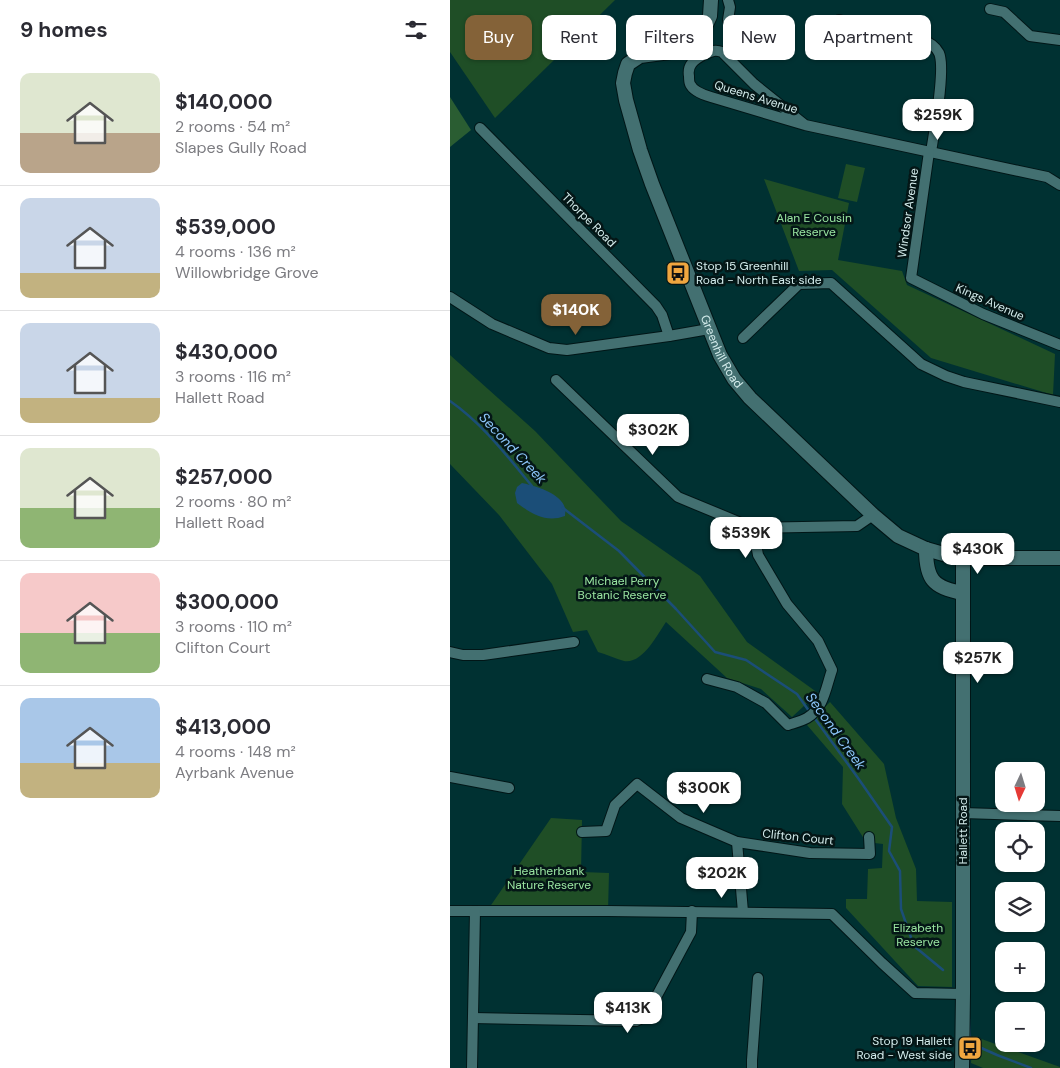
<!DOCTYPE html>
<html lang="en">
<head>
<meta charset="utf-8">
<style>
	:root { --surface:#fff; --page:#f2f2f3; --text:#2b2b33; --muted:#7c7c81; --line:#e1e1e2; --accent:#846238 }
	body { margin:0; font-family:"DM Sans",sans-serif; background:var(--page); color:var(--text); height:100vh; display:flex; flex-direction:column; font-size:19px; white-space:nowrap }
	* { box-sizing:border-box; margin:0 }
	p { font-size:16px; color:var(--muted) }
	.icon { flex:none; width:28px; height:28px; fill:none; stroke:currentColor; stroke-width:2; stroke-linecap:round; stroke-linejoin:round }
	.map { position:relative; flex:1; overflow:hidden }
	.drawer { display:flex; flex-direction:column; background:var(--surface); width:450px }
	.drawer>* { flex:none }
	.guide { position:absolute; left:15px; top:15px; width:475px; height:45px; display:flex; gap:10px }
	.needle { width:32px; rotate:184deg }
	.fabs { position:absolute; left:545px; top:762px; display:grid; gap:10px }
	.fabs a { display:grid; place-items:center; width:50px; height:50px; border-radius:10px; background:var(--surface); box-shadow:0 1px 4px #0004; font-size:25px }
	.price { position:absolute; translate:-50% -42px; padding:0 11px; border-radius:10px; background:#fff; color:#222; font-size:16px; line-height:32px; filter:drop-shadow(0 1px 2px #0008) }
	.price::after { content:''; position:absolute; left:50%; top:30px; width:15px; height:11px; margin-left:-8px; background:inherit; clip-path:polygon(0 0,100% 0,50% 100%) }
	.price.selected { background:var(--accent); color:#fff }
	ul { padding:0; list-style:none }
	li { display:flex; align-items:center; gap:15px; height:125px; padding:0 20px }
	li+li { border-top:1px solid var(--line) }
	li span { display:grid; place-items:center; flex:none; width:140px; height:100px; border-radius:10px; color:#555 }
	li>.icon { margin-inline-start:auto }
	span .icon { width:60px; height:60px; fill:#fffc; stroke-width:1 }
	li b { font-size:21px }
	h2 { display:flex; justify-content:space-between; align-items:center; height:60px; padding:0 20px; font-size:21px }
	.chip { padding:0 18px; border-radius:10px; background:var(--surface); box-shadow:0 1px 4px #0004; font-size:18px; line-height:45px }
	.chip.selected { background:var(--accent); color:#fff }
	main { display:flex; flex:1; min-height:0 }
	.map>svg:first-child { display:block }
</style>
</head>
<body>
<main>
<section class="drawer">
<h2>9 homes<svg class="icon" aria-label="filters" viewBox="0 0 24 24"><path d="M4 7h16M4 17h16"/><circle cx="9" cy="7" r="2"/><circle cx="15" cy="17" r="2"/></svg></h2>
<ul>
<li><span style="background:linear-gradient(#dfe7d0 60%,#b9a48a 0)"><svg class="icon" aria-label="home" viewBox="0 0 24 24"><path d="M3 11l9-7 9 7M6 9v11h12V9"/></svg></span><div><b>$140,000</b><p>2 rooms · 54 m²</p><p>Slapes Gully Road</p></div></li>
<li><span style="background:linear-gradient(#c9d6e8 75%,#c2b280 0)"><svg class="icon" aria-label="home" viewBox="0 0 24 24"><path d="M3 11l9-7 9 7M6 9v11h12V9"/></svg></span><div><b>$539,000</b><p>4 rooms · 136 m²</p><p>Willowbridge Grove</p></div></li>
<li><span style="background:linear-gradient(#c9d6e8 75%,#c2b280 0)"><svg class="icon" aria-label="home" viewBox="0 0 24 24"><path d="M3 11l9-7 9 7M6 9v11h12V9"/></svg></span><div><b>$430,000</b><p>3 rooms · 116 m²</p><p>Hallett Road</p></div></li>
<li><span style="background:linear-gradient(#dfe7d0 60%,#8fb573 0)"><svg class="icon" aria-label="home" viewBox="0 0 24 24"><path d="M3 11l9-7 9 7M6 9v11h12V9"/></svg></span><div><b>$257,000</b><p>2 rooms · 80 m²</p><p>Hallett Road</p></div></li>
<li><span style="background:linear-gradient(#f6c9c9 60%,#8fb573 0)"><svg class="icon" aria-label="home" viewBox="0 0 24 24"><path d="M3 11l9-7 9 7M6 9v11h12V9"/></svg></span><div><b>$300,000</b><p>3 rooms · 110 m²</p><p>Clifton Court</p></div></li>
<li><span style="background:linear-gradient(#a9c7e8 65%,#c2b280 0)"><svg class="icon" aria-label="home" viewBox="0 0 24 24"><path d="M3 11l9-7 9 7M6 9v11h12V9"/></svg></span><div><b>$413,000</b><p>4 rooms · 148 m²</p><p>Ayrbank Avenue</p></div></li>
</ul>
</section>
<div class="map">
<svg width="610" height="1068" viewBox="0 0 610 1068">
	<rect width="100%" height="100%" fill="#003132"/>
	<g fill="#1f4e26">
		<polygon points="0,0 165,0 45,118 0,52"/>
		<polygon points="396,164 415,168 407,202 388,198"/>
		<polygon points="314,179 399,203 388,260 452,271 457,285 605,354 603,395 481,358 382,270 349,271"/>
		<path d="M0,355L85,431L171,521L250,576L297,642L368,693L342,717L311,689L277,678L216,622C207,635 193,664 174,661C166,659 156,654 148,652L137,630L123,632L102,584L49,515L0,464Z"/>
		<polygon points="380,702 434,764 446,818 466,869 467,901 502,902 502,987 468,986 396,908 396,899 417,899 418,869 432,868 433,844 416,842 392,804 393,767 357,725"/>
		<polygon points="101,818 132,820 131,872 159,873 158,911 37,911"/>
		<polygon points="523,1036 610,1067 610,1068 533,1068 521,1063"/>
	</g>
	<polygon fill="#2a5d32" points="0,97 21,130 0,147"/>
	<path fill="#1b4e78" d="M72,483C85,486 111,493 115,508C116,510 115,513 115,516C96,523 82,514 67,503L65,493L67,487Z"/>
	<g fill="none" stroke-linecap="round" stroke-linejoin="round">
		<g stroke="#1b4e78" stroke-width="2.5">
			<path d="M0,401C33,424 57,456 82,486"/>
			<polyline points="113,508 169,551 226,609 265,652 296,660 347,694 359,711"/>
			<polyline points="363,716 408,778 442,827 439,851 450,871 451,909 464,946 493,970"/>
			<polyline points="519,1019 520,1043 547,1055 581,1068"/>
		</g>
		<g stroke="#011617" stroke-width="12">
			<g id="street">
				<polyline points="540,9 554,12 580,36 610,40"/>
				<polyline points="278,20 280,7 278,0"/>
				<path d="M389,20L411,28L471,40C479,42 485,45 489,53C496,69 484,132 481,152"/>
				<path d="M355,125L304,84L272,52C264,49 260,52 253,55C244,60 237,65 239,76C239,79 239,82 240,84C243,91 254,95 261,97L355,125L597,177L610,185"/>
				<polyline points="30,128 206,306 212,315 219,336"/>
				<polyline points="479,152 461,278 533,314 610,345"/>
				<polyline points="0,297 42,324 99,348 117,350 219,336 259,329"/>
				<polyline points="293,338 349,284 381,283 471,364 496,376 514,382 610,402"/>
				<polyline points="106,380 228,497 303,528"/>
				<polyline points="0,652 13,655 33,655 124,642"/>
				<path d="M257,679L287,687L316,703L338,725C344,723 352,721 357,718C374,708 376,687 382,670L368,641L337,604L308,555L303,528L407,526L423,515"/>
				<polyline points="0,777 59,788"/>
				<polyline points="513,813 610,816"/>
				<polyline points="132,832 156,831 165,805 187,784 231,818 287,842 360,853 420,854 419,837"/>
				<polyline points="287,842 293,912"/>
				<polyline points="0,911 158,911 382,914 432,963 465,993 513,994"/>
				<polyline points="23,1018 186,1021 196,1016 241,932 242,911"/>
				<polyline points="22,1068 25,911"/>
				<polyline points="302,1068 302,1060 308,978"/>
			</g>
		</g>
		<g stroke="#011617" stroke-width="16">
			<g id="secondary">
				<path id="s1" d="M261,0L260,16L254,29L244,42L232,48L220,52L190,56L178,64L175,73L173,83L176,100L190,150L202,184L270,355L284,379L300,398L423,515L448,536L476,549L497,555L527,558H610"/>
				<path d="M476,549C476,579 483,588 513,593"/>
				<polyline points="512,1068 513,994 513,557"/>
			</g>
		</g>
		<use href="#street" stroke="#437071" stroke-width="10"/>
		<use href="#secondary" stroke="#437071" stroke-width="14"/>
	</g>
	<defs>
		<g id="bus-square" transform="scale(1.25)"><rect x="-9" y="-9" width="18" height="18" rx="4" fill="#f0a63f" stroke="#041616"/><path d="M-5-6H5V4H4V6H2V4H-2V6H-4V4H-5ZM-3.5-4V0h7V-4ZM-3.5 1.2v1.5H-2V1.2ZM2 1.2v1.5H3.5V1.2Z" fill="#111"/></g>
	</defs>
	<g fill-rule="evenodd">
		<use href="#bus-square" x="228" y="273"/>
		<use href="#bus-square" x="520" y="1048"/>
	</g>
	<g text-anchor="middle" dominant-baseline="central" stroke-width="5" stroke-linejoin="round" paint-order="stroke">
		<g font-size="12" fill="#d4ecec" stroke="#041616">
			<text transform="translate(306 97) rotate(17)">Queens Avenue</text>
			<text transform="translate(458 213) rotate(-82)">Windsor Avenue</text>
			<text transform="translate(139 220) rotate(45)">Thorpe Road</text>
			<text transform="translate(540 302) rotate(24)">Kings Avenue</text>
			<text stroke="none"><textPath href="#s1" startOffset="424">Greenhill Road</textPath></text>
			<text transform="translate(513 831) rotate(-90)">Hallett Road</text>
			<text transform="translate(348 837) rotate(6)">Clifton Court</text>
		</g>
		<g font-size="12" fill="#99e4a0" stroke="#041616">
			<text x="364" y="218">Alan E Cousin<tspan x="364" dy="14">Reserve</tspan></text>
			<text x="172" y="581">Michael Perry<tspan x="172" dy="14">Botanic Reserve</tspan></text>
			<text x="99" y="871">Heatherbank<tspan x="99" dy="14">Nature Reserve</tspan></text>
			<text x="468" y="928">Elizabeth<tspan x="468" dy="14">Reserve</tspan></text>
		</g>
		<g font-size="12" fill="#d4ecec" stroke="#041616" text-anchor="start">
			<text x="246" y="266">Stop 15 Greenhill<tspan x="246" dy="14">Road - North East side</tspan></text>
			<text x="502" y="1041" text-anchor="end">Stop 19 Hallett<tspan x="502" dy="14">Road - West side</tspan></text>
		</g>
		<g font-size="14" font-style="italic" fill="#8dc6fa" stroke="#041616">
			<text transform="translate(63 448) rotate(47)">Second Creek</text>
			<text transform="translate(386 731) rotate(54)">Second Creek</text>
		</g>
	</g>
</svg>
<div class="fabs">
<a><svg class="needle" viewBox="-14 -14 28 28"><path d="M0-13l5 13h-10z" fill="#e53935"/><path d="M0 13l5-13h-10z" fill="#7c7c81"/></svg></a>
<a><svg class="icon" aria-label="locate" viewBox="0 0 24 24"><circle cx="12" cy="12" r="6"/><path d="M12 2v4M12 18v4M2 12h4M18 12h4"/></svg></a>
<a><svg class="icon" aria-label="layers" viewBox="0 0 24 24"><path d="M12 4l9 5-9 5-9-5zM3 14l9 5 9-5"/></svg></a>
<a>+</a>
<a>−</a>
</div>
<b class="price" style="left:488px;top:141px">$259K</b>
<b class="price selected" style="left:126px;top:336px">$140K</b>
<b class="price" style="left:203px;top:456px">$302K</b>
<b class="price" style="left:296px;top:559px">$539K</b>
<b class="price" style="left:528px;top:575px">$430K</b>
<b class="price" style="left:528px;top:684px">$257K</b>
<b class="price" style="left:254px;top:814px">$300K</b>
<b class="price" style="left:272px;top:899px">$202K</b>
<b class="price" style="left:178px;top:1034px">$413K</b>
<div class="guide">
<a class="chip selected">Buy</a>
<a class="chip">Rent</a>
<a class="chip">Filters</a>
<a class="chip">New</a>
<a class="chip">Apartment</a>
</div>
</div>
</main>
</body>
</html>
